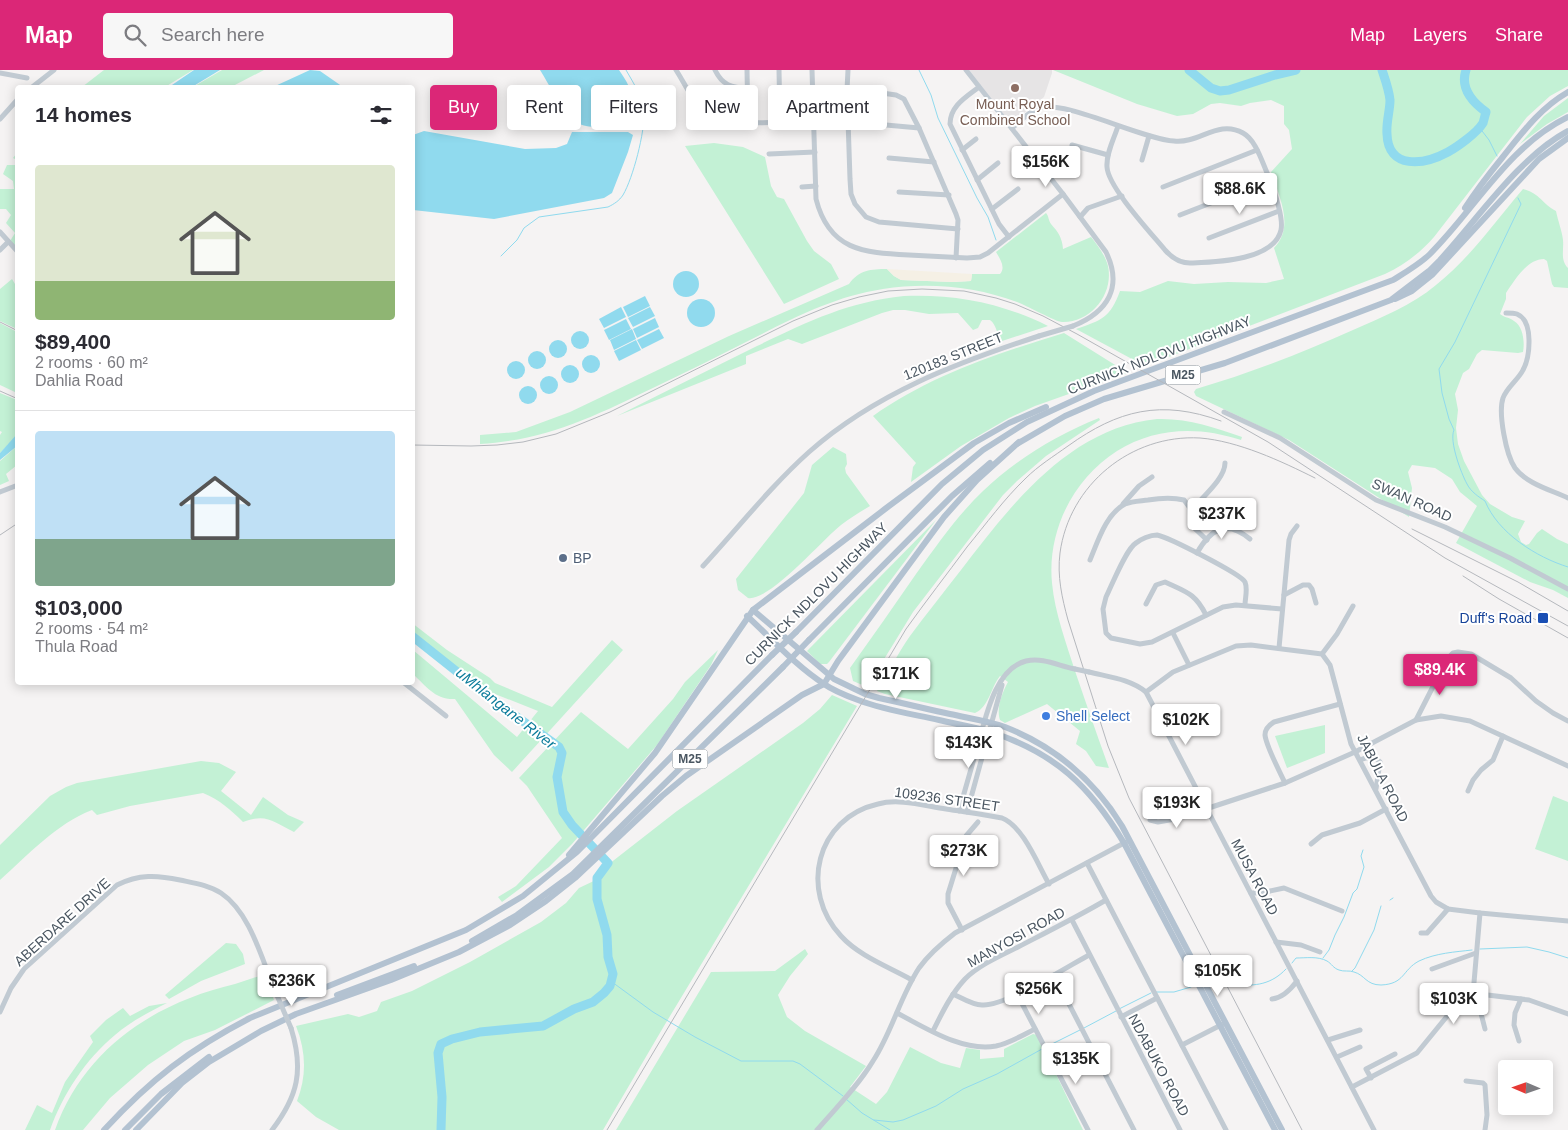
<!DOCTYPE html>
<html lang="en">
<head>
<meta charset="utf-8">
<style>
	:root { --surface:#fff; --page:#f7f7f7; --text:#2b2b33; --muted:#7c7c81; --line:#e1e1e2; --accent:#db2777 }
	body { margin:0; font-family:Arial,sans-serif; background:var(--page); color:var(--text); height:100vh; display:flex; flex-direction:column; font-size:19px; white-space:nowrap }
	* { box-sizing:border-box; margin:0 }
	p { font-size:16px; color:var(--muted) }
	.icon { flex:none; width:28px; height:28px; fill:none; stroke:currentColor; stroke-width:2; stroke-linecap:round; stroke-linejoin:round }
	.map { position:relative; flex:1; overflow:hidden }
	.side { position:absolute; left:15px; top:15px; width:400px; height:600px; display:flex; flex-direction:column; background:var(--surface); border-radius:5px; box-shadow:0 2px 12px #0003 }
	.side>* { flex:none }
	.guide { position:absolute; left:430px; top:15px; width:475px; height:45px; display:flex; gap:10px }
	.needle { width:32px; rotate:272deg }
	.fabs { position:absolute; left:1498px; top:990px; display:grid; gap:10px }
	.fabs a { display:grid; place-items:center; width:55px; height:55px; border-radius:5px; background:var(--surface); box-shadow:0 2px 12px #0003; font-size:25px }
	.price { position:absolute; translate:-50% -42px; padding:0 11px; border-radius:5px; background:#fff; color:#222; font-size:16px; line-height:32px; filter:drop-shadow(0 1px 2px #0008) }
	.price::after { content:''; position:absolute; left:50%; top:30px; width:15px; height:11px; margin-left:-8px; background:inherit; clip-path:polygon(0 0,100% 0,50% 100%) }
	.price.active { background:var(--accent); color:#fff }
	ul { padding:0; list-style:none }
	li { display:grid; align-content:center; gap:10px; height:265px; padding:0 20px }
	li+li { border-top:1px solid var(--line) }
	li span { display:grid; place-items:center; height:155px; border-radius:5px; color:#555 }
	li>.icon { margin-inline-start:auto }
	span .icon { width:90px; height:90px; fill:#fffc; stroke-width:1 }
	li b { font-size:21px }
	h2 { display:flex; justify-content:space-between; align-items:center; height:60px; padding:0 20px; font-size:21px }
	.chip { padding:0 18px; border-radius:5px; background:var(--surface); box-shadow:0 2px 12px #0003; font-size:18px; line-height:45px }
	.chip.active { background:var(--accent); color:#fff }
	header { display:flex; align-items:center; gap:30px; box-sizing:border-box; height:70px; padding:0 25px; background:var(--accent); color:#fff }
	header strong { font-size:24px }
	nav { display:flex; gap:28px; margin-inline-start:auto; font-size:18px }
	.search { width:350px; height:45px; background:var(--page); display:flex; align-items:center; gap:12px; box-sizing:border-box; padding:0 18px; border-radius:5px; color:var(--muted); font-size:19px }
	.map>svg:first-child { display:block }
</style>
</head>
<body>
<header>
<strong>Map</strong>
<div class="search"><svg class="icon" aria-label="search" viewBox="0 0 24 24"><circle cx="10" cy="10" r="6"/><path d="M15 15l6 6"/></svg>Search here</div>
<nav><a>Map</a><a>Layers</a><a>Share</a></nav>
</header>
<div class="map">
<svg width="1568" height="1060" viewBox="0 0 1568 1060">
	<rect width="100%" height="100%" fill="#f5f3f3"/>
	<polygon fill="#e6e4e5" points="969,0 1052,0 1052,3 1044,27 1015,50 1009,52"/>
	<g fill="#c3f1d5">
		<polygon points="104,0 193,0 165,17 82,17"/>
		<polygon points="222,0 264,0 231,17 193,17"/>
		<path d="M1053,0H1568V16L1550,26L1527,47L1434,167C1420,183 1404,195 1385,204L1145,296L1076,259C1102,250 1110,248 1120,221L1140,222L1168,211L1194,214L1228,212L1266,213L1284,209L1274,178C1295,157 1279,126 1271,102L1292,79L1289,60L1284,54V36L1271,30L1250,33L1241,36L1220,33L1211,34L1193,44L1177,46L1137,34Z"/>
		<polygon points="1568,28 1568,42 1547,54 1520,74 1544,46"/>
		<polygon points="714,73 743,77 765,87 771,116 777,127 784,129 807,171 814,181 831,194 839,209 784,234 685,76"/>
		<polygon points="17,83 17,178 10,171 15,163 6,153 11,145 6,139 0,139 0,119 14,119 13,111 3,104 7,95 15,95 17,90 13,88"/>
		<path d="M1523,119C1541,124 1541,133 1556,141C1558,151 1562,161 1563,170C1564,180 1560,190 1568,198V218L1554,217L1552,214L1547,191L1544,189C1527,189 1515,210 1506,223V229L1500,244C1505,248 1509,247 1514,251C1523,256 1525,272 1523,282L1518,283L1482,280L1477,284L1469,299L1463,303L1455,324L1458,340L1456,358L1458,374L1464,391L1482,425L1490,434L1512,447L1525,451L1518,464L1521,472L1526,475L1529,474L1537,463L1542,459L1557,469L1568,474V528L1553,520L1530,512L1456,473L1477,436L1460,422L1452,409L1435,398L1412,395L1408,402L1412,418L1409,447L1289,370L1196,326L1194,322L1196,319C1250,303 1302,283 1353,260C1382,247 1411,236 1436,215C1469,189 1495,152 1523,119Z"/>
		<path d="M1046,143C1049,146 1048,150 1051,154C1058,162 1062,167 1063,179L1091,167C1098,176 1105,185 1108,196C1114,224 1091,253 1062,252C1056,252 1026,235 1017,232C975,216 927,212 883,219C837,226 797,246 756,267C722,284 689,301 655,317C595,346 547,370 480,374V365L516,362L570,342L729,266L849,214C859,200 871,199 887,199L894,206L901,210L953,212L971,211L972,204H1000C1006,197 1000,189 996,182Z"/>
		<polygon points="12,209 15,214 17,212 17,259 0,251 0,219"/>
		<path d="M904,226C955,224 1002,233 1048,256L1002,271C996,264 997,255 990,250H982L978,258L973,260L958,243L929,244L905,240H893L882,243L802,274L788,269L746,286V294L617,346C663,323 710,299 757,276C807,252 847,232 904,226Z"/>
		<polygon points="0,253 17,262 17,323 0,315"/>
		<path d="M1064,263L1128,303L1035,336L1009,348L961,376L911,412L913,397L916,393L873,346C929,306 998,283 1064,263Z"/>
		<polygon points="0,323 17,330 18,364 0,383 0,365 2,362 0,361"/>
		<path d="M1099,348L1100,350L1046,386L1017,411L1003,425L913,542L867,617L853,611L850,598C872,567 894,536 916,504C937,475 957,446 983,421C1017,389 1056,365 1099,348Z"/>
		<path d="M1157,349C1188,348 1213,357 1242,367L1241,370C1199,356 1155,357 1117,381C1073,409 1047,461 1052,513C1055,544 1066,572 1075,601C1086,633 1097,665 1109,698L1096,696L1086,681L1076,674L1080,661L1047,634L1005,653L1000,650C996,638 1002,623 1008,612L1000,606C991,617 989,637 975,643L885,624L877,621C888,603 898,583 910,566C927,543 944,522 961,500C1011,435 1069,358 1157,349Z"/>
		<polygon points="17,376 17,395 6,404 9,411 0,415 0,391"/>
		<path d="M833,377L846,384L847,394L845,398L846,403L870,436C860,442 850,448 841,455C822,470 769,532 748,528L738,520L736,509L804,423L812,395Z"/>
		<polygon points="936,450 829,592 827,594 820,594 807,581"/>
		<path d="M412,553L447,580L490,608L495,613L552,637L612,570L623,580L512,702L494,685L455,629C435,630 426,616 413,604V580L517,667L538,641L485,620L413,562Z"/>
		<polygon points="718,580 711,595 657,675 572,774 549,797 502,832 498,827 516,816 562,768 527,716 519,708 581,642 628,679 673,629 685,612"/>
		<path d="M832,625L857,636L664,956L603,1060H339L316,1047L297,1031C307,1006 306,981 296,956L348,944L359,947L377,941L381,932L412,921L470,892L541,852L566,833L579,818L600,808L609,794L677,741L803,653L820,639Z"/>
		<polygon points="1325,655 1325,683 1287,698 1275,666"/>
		<path d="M201,691L219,693L236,702L221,721L251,745L263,727L288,745L304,752L294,762C273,752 267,743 243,752C231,740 220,730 203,723L130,736L97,745L92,740C56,754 28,785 0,810V775L50,726L66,717L77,713Z"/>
		<polygon points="1553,726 1568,732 1568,791 1535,779"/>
		<polygon points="226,873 236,874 243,884 245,894 201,911 169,929 165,925"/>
		<polygon points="805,879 808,884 790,906 778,925 787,947 805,961 866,996 850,1017 876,1034 887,1022 910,977 941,993 960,998 966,978 980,980 980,989 1004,987 1004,979 1033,964 1037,965 1083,1060 616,1060 711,902 775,901"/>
		<path d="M264,905L274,930L215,960L184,971L148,995L110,1028L83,1060H55C84,979 154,933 235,914C245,911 254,907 264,905Z"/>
		<path d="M167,933C149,942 130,952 115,965C85,990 63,1024 50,1060H25L37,1035L52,1043L65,1012L93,972L90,966L106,950L123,938L130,946L149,936Z"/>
	</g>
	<polygon fill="#f5f0e5" points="887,199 972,204 971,211 953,212 901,210 894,206"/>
	<g fill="#90daee">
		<polygon points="194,0 220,0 192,17 169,17"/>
		<polygon points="310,0 320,1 343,17 273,17"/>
		<path d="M540,0H619C631,17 636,29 633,50C616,57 588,62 572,50C564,43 547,11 540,0Z"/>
		<polygon points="424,61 525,79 556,78 567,74 572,62 628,62 633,65 628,82 612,123 604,128 494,149 413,140 413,65"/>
		<circle cx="686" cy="214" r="13"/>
		<polygon points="645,226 650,236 628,247 623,237"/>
		<circle cx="701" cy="243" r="14"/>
		<polygon points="621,237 626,247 604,258 599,249"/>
		<polygon points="650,237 655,246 633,257 628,248"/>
		<polygon points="655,248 659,257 637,268 633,259"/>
		<polygon points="626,249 631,259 609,270 604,260"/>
		<polygon points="632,259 636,269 614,280 610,270"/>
		<polygon points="659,259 664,268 642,279 637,270"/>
		<circle cx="580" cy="270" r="9"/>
		<circle cx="558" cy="279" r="9"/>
		<polygon points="636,270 641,280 619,291 614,281"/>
		<circle cx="537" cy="290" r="9"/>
		<circle cx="591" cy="294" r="9"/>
		<circle cx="516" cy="300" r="9"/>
		<circle cx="570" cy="304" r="9"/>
		<circle cx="549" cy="315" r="9"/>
		<circle cx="528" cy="325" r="9"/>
		<polygon points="17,364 17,376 0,390 0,383"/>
	</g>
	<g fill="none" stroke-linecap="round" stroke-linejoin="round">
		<g stroke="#90daee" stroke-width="1">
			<polyline points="919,0 931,25 938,48 977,128 988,147 996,170"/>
			<polyline points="1479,57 1489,70 1497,86"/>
			<path d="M1518,128L1521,134L1455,272L1439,299L1442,323L1449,349L1454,360C1449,371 1461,403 1467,414C1471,422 1479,427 1485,431C1498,463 1536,487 1568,497"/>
			<path d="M501,186L517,170L524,158L539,147L608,137C614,134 619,131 623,125C633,108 645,62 644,42C642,26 634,14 626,0"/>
			<polyline points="1390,830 1393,828"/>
			<polyline points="1480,879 1527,877 1549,882 1568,888"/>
			<polyline points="1323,888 1329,880 1335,865 1344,847 1353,823 1357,819 1364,797 1361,786 1363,780"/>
			<path d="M1292,893L1296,888C1306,888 1318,886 1327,891C1332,894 1333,898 1339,900C1344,902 1349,900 1354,902C1365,905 1366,915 1381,915C1405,914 1402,900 1419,891C1436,883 1455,882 1472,880"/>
			<polyline points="1352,901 1355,898 1374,860 1381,836"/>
			<polyline points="613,904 612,912 653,942 695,967 741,991 793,991 800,994 843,1026"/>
			<path d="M1236,914C1255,917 1272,914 1286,899"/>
			<polyline points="1155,922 1174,922 1191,917"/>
			<polyline points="1119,939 1151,923"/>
			<polyline points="1084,958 1116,941"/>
			<polyline points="1046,977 1080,960"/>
			<polyline points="846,1029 862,1043 890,1060"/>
			<polyline points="874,1050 893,1052 903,1050 936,1036 963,1019 997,1004 1042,979"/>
		</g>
		<g stroke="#90daee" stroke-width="9">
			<polyline points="1189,0 1211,18 1220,21 1229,20 1275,5 1296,0"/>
			<path d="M1382,0C1385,9 1389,20 1390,30C1390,41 1386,52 1387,64C1388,100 1424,95 1448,82C1457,77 1477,63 1483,53C1484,50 1485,45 1486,42C1472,32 1460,18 1466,0"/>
			<polyline points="412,566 485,624 559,677 562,683 557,707 563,742 572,755 608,793 597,808 597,829 607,865 608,887 613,904 610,916 604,923 593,932 574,939 543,956 480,962 452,969 441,974 438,983 442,1027 441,1060"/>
		</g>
		<g stroke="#c1cad2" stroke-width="5">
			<path d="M676,0C685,14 692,31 705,41C727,60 786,51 814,49"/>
			<path d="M715,0C722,15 732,18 747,18"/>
			<polyline points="747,0 748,52"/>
			<polyline points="779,0 780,51"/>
			<path d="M812,0L816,129C829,180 863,183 909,185C928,186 947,187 967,188L980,187L988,183L1063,124"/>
			<polyline points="848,0 847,20 850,109 851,124 855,134 866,147 879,152 958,159"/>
			<path d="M966,0L1063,124L1106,182C1123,217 1108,242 1073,256"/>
			<polyline points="0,3 27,8"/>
			<path d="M979,17C966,27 950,36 950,54L999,154L1009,167"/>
			<polyline points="31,18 54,0"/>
			<polyline points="813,20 861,20 896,25 904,29 919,58 956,144 958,150 956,188"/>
			<polyline points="0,49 18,29"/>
			<polyline points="886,55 919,58"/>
			<path d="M1012,58C1020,52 1029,41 1039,38C1063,29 1142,69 1174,71C1199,74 1218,49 1243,63C1256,70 1262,92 1268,105C1273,118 1284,146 1281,160C1274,191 1215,192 1190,193C1179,193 1172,188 1165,180C1151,163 1108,117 1107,97C1106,83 1114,69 1118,56"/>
			<polyline points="1072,75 1108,85"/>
			<polyline points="962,80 976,69"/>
			<polyline points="769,84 815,82"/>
			<polyline points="889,88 934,92"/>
			<polyline points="1142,90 1149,66"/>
			<polyline points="977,110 998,93"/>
			<polyline points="802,117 816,116"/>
			<polyline points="1163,117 1257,80"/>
			<polyline points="899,122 949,125"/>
			<polyline points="992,139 1018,119"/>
			<polyline points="1180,145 1270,110"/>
			<polyline points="1080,147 1088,138 1122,126"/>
			<polyline points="0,162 18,182"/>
			<polyline points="1209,168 1279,141"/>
			<polyline points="0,180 8,172"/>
			<path d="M1506,243C1509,243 1514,243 1517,244C1534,251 1530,287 1523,300C1518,310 1507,317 1503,328C1498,343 1506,385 1515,398C1527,414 1551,420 1568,428"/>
			<polyline points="1224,342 1280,368 1376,430 1445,457 1510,488 1568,519"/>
			<polyline points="0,422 18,415"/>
			<polyline points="1123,434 1139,416 1152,407"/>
			<path d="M1191,441C1201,428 1225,409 1225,393"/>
			<path d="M1197,483C1211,458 1227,450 1250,469"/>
			<path d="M1090,490C1098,471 1106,444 1125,434C1132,431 1141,431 1148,430C1160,428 1172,427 1184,430L1190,438L1191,455L1207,470"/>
			<path d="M703,496C738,458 771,416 809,382C876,323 956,293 1039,266"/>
			<polyline points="1284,525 1303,515 1309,515 1312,519 1316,533"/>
			<path d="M1146,534L1156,515L1165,512C1186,522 1195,523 1206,545"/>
			<path d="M1245,535C1245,528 1248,519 1245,512C1241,504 1168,467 1157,465C1150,465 1141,469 1136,473C1126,479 1112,515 1106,527L1103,539L1106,563L1111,568L1140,574L1152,572L1223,537L1236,535L1282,539"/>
			<polyline points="1173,563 1189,595"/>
			<polyline points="1279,578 1289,470 1291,464 1297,456"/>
			<polyline points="1322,584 1337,564 1353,536"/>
			<path d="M1089,602C1109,607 1130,609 1146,622L1374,1060"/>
			<polyline points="403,612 446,646"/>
			<polyline points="1146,622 1173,602 1236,576 1251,575 1322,584 1330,595 1351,674 1431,826 1436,832 1448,839 1480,843 1568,851"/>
			<polyline points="1416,650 1447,589 1453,583 1458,582 1471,584 1511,608 1536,631 1553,643 1568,651"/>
			<path d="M1360,690C1367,687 1374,685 1380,692L1376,719"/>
			<path d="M1285,713C1280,702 1266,676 1265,665C1265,659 1269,655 1274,652L1340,634"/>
			<polyline points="1468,721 1473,710 1481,700 1493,690 1503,666"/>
			<path d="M959,741C965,720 971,699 977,678C985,651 994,599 1026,591C1043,587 1059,596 1075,599"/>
			<polyline points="967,742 1002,615"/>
			<polyline points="1150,750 1158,752 1175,749 1285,713 1355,682 1416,650 1441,646 1470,651 1568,696"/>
			<polyline points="1311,774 1322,765 1360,753 1386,739"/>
			<polyline points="1087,793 1226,1060"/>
			<polyline points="1251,823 1261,823 1284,818 1342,841"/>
			<polyline points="1072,850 1180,1060"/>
			<polyline points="962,860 948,833 948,824 966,766 978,752"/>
			<polyline points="1421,863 1427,863 1448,839"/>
			<polyline points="1276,872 1301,875 1320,882"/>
			<polyline points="1432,899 1476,883"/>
			<polyline points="1054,905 1134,1060"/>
			<path d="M912,910C889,897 859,886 841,866C799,821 816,748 878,734C899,728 925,736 946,739C965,742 984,744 1002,748C1023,756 1038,795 1049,814"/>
			<path d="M953,924C962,928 972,935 982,935C1004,937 1067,897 1089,885"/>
			<polyline points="1017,924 1088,1060"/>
			<polyline points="1473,924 1480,843"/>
			<polyline points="1476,924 1485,959"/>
			<path d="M1272,929C1283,928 1291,919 1297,911"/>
			<path d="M1432,939C1442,922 1448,913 1467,926"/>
			<path d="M0,942L11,918L24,899L117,815C139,804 157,805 180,810C194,813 209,815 221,823C251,843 262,891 276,923"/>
			<path d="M897,943C926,958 962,982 996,976C1010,973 1023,965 1035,959"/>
			<polyline points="1121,947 1157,928"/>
			<path d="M933,961C942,943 951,924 965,909C979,895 1000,886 1018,877C1047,862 1077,847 1106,830"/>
			<polyline points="1328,970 1360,960"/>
			<polyline points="1519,971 1514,955 1515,943 1521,929"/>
			<polyline points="1182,975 1223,954"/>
			<polyline points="1337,987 1360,977"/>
			<polyline points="1371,1008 1366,999 1395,984"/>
			<polyline points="1466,1011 1483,1013 1485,1015 1487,1045 1485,1060"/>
			<polyline points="1352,1017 1417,983 1457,934 1468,926 1479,924 1529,930 1568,944"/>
			<path d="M272,1060C298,1026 304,1000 291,958"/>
			<path d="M817,1060C836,1038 858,1016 873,991C892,962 900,927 919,898C929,884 942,873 955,863L1126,772"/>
		</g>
		<g stroke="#b3c2d1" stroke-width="6">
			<path d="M1465,138C1476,121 1489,104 1502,88C1522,63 1540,38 1568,22"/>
			<polyline points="1395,229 1412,221 1432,205 1539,89 1568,68"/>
			<path d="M1017,374L1065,346L1104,329L1225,293L1391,230L1429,201L1440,190C1478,149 1519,87 1568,61"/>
			<path d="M753,540L834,609L865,624L879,628C903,633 926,639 950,644C968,648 988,651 1005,657C1056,677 1094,710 1122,756L1282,1060"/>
			<path d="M747,546C772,569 796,596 824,614C834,621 847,626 858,630C884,640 912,644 939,650C956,654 974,657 991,662C1055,683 1090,716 1124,773L1275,1060"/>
			<path d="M796,562L942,414L983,380L1027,352L1094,321L1393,210C1406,202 1420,194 1430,184C1476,138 1508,76 1568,47"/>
			<polyline points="809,570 952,426 990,393"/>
			<polyline points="569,785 655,683 753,540 885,439 974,373 1009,353 1046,337"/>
			<polyline points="472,871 517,845 573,804 783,597"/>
			<polyline points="337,925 414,896"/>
			<path d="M104,1060C150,1010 190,979 250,948L466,860L523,826L577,782L772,585"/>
			<polyline points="125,1060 161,1024 209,987"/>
			<polyline points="136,1060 182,1013 209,992 261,961 296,944 391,910 459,882 510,855 546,831 575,808 662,726 686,706 802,625 824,614 838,591 944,447 977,410 1019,372"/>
		</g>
		<g stroke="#b5b8bd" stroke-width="1">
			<polyline points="0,252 18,261"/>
			<polyline points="0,321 18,329"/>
			<polyline points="412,375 471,376 497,375 523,372 556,364 610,342 793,251 832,235 859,227 888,221 922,219 964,221 996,228 1015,234 1043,246 1077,264 1268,372 1445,488 1568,556"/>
			<polyline points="1412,459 1518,512 1568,541"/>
			<polyline points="0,465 18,453"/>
			<polyline points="1463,506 1499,529 1568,568"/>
			<path d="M607,1060L906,559C926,531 947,504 967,477C986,454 1004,429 1026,408C1038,396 1054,386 1068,376C1118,340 1161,329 1221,351"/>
			<path d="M1302,1060L1129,728L1108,676L1068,550C1062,528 1057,506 1060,483C1069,415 1131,364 1200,368C1238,371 1281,391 1315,408"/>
		</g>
		<g stroke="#c1cad2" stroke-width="5">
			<polyline points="1039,266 1073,256"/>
			<polyline points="1075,599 1089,602"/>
			<polyline points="276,923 291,958"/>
		</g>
		<g stroke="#b3c2d1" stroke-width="6">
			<polyline points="772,585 796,562"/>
			<polyline points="783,597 809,570"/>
		</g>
	</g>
	<circle fill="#8d6e63" stroke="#fff" stroke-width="2" cx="1015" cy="18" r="5"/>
	<circle fill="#5c6f8a" stroke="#fff" stroke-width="2" cx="563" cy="488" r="5"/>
	<rect fill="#1a4fb4" stroke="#fff" stroke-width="2" x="1537" y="542" width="12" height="12" rx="2.5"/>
	<circle fill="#3f7fe0" stroke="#fff" stroke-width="2" cx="1046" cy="646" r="5"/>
	<g text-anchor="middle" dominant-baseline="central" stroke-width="4" stroke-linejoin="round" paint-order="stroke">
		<g fill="#fff" stroke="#808990" stroke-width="1">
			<rect x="1165.5" y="295.5" width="35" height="19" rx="4"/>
			<rect x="672.5" y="679.5" width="35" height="19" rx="4"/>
		</g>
		<g font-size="12" font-weight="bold" fill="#4a5661">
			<text x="1183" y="305">M25</text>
			<text x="690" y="689">M25</text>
		</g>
		<g font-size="14" fill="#785e54" stroke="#fff">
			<text x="1015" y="34">Mount Royal<tspan x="1015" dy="16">Combined School</tspan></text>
		</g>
		<g font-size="14" fill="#4a5661" stroke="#fff">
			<text transform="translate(1159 285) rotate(-21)">CURNICK NDLOVU HIGHWAY</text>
			<text transform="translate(953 286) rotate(-22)">120183 STREET</text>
			<text transform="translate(1412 430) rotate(24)">SWAN ROAD</text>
			<text transform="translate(816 524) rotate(-45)">CURNICK NDLOVU HIGHWAY</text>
			<text transform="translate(1383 708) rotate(63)">JABULA ROAD</text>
			<text transform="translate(947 729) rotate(8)">109236 STREET</text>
			<text transform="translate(1255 807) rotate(62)">MUSA ROAD</text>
			<text transform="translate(62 852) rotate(-42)">ABERDARE DRIVE</text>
			<text transform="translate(1016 867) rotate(-29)">MANYOSI ROAD</text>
			<text transform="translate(1159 995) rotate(62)">NDABUKO ROAD</text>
		</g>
		<g font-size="14" fill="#4e5e75" stroke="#fff" text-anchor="start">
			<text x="573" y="488">BP</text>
		</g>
		<g font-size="14" fill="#164399" stroke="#fff" text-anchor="end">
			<text x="1532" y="548">Duff's Road</text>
		</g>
		<g font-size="14" fill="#366cbe" stroke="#fff" text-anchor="start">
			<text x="1056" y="646">Shell Select</text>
		</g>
		<g font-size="15" font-style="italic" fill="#0c7c9b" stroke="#fff">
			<text transform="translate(506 638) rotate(38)">uMhlangane River</text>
		</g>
	</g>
</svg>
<div class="fabs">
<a><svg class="needle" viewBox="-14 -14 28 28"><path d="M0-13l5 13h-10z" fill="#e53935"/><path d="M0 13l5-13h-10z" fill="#7c7c81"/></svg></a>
</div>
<b class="price" style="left:1046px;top:118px">$156K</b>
<b class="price" style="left:1240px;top:145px">$88.6K</b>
<b class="price" style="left:1222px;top:470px">$237K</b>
<b class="price active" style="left:1440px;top:626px">$89.4K</b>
<b class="price" style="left:896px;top:630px">$171K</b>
<b class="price" style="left:1186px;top:676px">$102K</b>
<b class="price" style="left:969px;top:699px">$143K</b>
<b class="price" style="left:1177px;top:759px">$193K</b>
<b class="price" style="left:964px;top:807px">$273K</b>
<b class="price" style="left:1218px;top:927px">$105K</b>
<b class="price" style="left:292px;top:937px">$236K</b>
<b class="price" style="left:1039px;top:945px">$256K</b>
<b class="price" style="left:1454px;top:955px">$103K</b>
<b class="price" style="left:1076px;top:1015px">$135K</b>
<div class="guide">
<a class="chip active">Buy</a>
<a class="chip">Rent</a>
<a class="chip">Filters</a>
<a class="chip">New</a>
<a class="chip">Apartment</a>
</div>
<section class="side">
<h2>14 homes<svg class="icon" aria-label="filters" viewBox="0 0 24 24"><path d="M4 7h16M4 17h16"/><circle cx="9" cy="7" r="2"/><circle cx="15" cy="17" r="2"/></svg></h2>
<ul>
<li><span style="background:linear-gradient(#dfe7d0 75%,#8fb573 0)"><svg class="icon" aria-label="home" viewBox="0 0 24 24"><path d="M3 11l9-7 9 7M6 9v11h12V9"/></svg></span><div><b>$89,400</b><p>2 rooms · 60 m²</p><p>Dahlia Road</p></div></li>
<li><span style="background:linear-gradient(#bfe0f5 70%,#7fa58c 0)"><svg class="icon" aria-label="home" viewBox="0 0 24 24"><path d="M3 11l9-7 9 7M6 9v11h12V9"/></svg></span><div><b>$103,000</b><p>2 rooms · 54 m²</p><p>Thula Road</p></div></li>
</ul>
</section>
</div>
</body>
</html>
